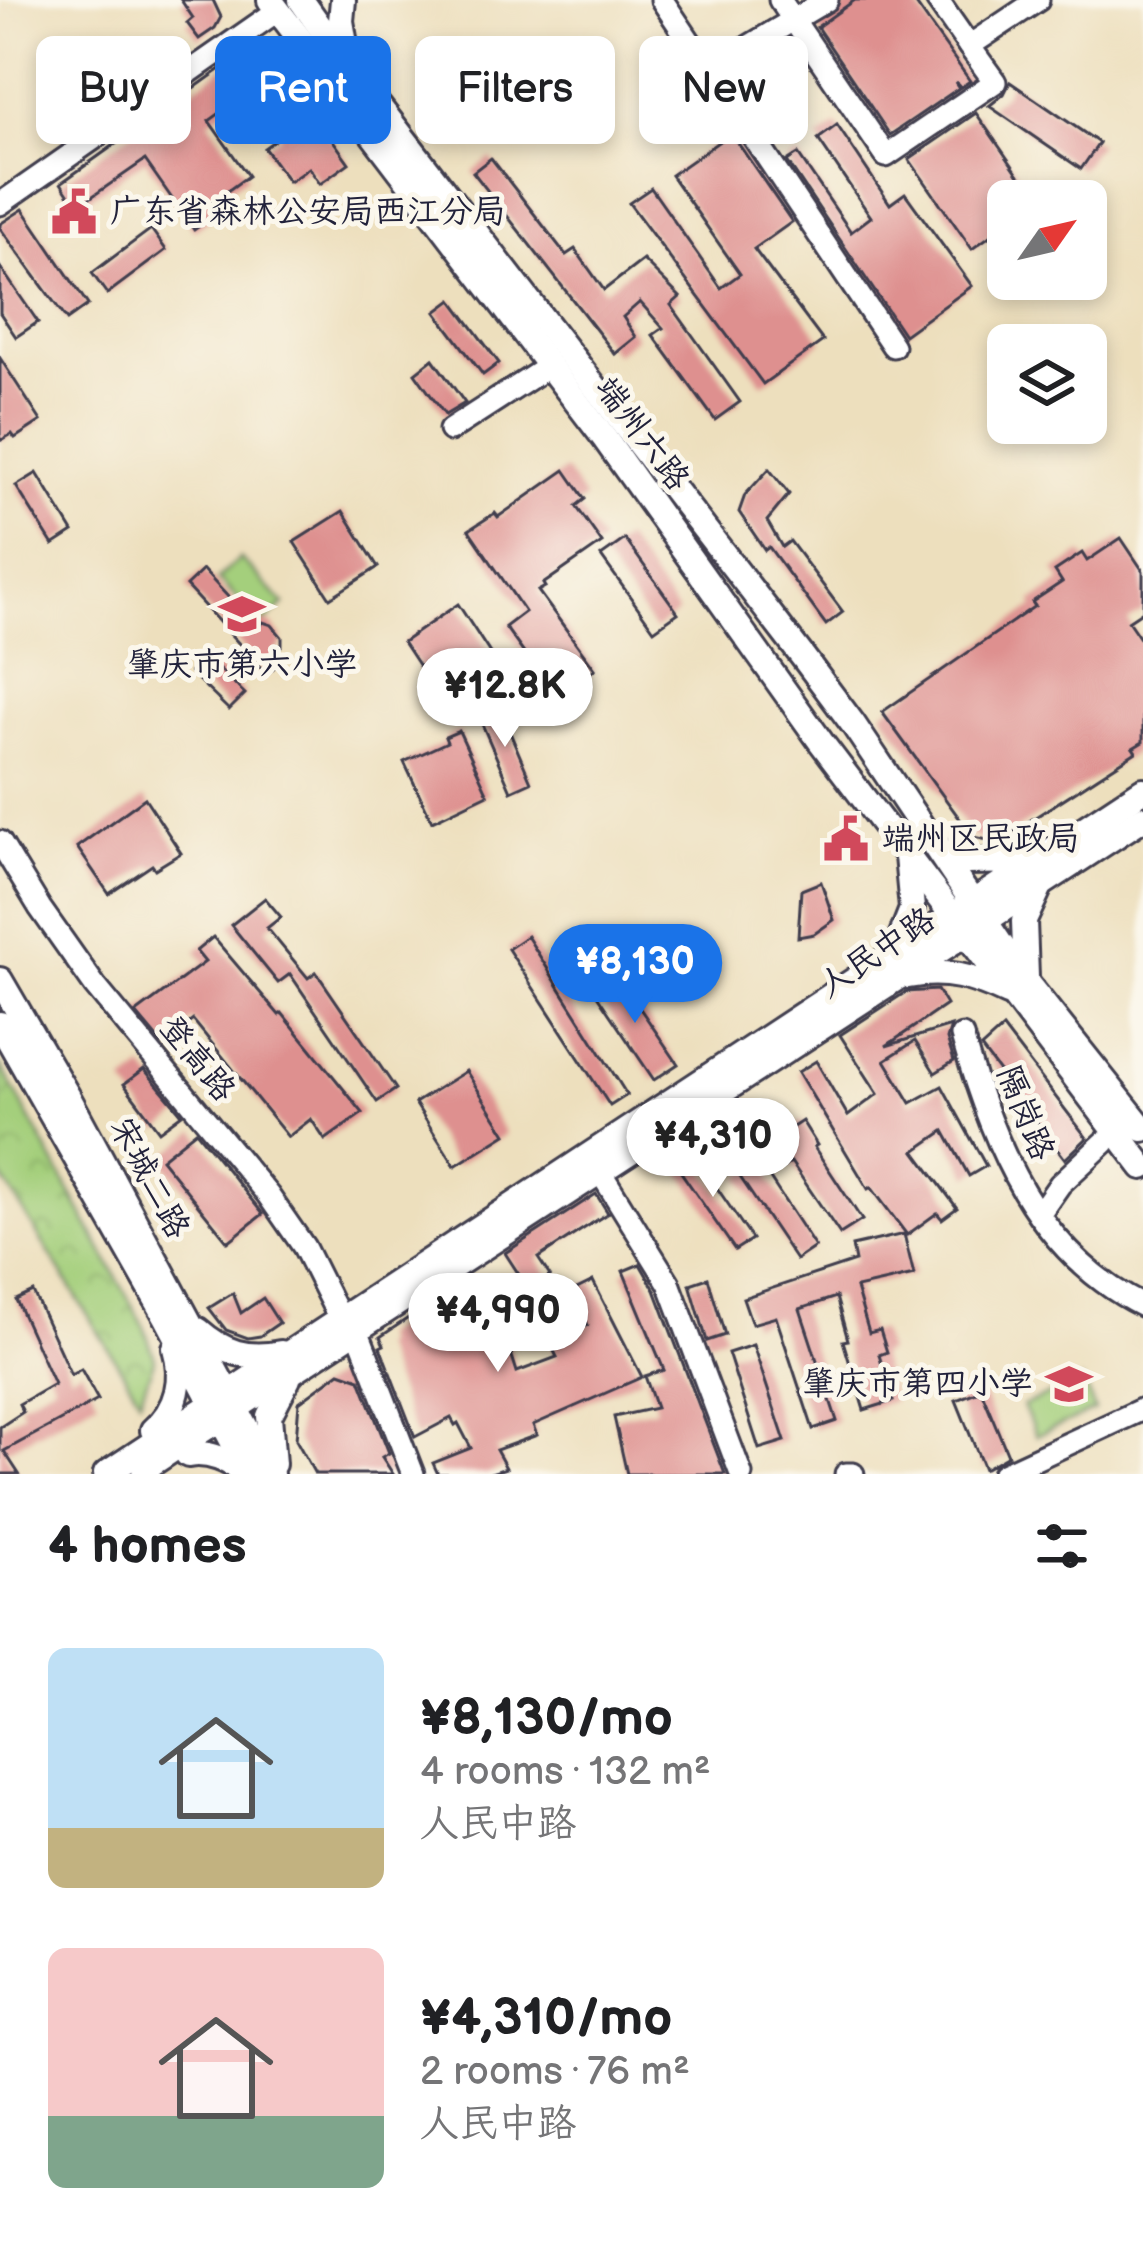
<!DOCTYPE html>
<html lang="en">
<head>
<meta charset="utf-8">
<style>
	:root { --surface:#fff; --page:#f2f2f2; --text:#202124; --muted:#757577; --accent:#1a73e8 }
	body { margin:0; font-family:"Balsamiq Sans","LXGW WenKai TC",sans-serif; background:var(--page); color:var(--text); height:100vh; display:flex; flex-direction:column; font-size:45px; white-space:nowrap }
	* { box-sizing:border-box; margin:0 }
	p { font-size:39px; color:var(--muted) }
	.icon { flex:none; width:66px; height:66px; fill:none; stroke:currentColor; stroke-width:2; stroke-linecap:round; stroke-linejoin:round }
	.map { position:relative; height:1474px; overflow:hidden }
	.drawer { display:flex; flex-direction:column; background:var(--surface); flex:1 }
	.drawer>* { flex:none }
	.guide { position:absolute; left:36px; top:36px; width:1071px; height:108px; display:flex; gap:24px }
	.needle { width:78px; rotate:56deg }
	.fabs { position:absolute; left:987px; top:180px; display:grid; gap:24px }
	.fabs a { display:grid; place-items:center; width:120px; height:120px; border-radius:18px; background:var(--surface); box-shadow:0 6px 18px #0003; font-size:60px }
	.price { position:absolute; translate:-50% -102px; padding:0 27px; border-radius:42px; background:#fff; color:#222; font-size:39px; line-height:78px; filter:drop-shadow(0 3px 6px #0008) }
	.price::after { content:''; position:absolute; left:50%; top:72px; width:36px; height:27px; margin-left:-18px; background:inherit; clip-path:polygon(0 0,100% 0,50% 100%) }
	.price.current { background:var(--accent); color:#fff }
	ul { padding:0; list-style:none }
	li { display:flex; align-items:center; gap:36px; height:300px; padding:0 48px }
	li span { display:grid; place-items:center; flex:none; width:336px; height:240px; border-radius:18px; color:#555 }
	li>.icon { margin-inline-start:auto }
	span .icon { width:144px; height:144px; fill:#fffc; stroke-width:1 }
	li b { font-size:51px }
	h2 { display:flex; justify-content:space-between; align-items:center; height:144px; padding:0 48px; font-size:51px }
	.pill { padding:0 42px; border-radius:18px; background:var(--surface); box-shadow:0 6px 18px #0003; font-size:42px; line-height:108px }
	.pill.current { background:var(--accent); color:#fff }
	.map>svg:first-child { display:block }
</style>
</head>
<body>
<div class="map">
<svg width="1143" height="1474" viewBox="0 0 1143 1474">
	<defs>
		<pattern id="park-crowns" width="20" height="18" patternUnits="userSpaceOnUse" patternTransform="scale(3)"><rect width="20" height="18" fill="#a4cf7b"/><path d="M2 6a3 3 0 1 1 6 0M12 15a3 3 0 1 1 6 0" fill="none" stroke="#8db16b"/></pattern>
	</defs>
	<rect width="100%" height="100%" fill="#fbf7ec"/>
	<filter id="ink" filterUnits="userSpaceOnUse"><feTurbulence type="fractalNoise" baseFrequency=".00833" numOctaves="2"/><feDisplacementMap in="SourceGraphic" scale="24" xChannelSelector="R" yChannelSelector="G"/><feConvolveMatrix kernelMatrix="1 2 1 2 8 2 1 2 1" color-interpolation-filters="sRGB"/></filter>
	<filter id="wash" filterUnits="userSpaceOnUse"><feTurbulence type="fractalNoise" baseFrequency=".004" numOctaves="4" result="noise"/><feDisplacementMap in="SourceGraphic" scale="48" xChannelSelector="R" yChannelSelector="G"/><feGaussianBlur stdDeviation="2.7" result="paint"/><feColorMatrix in="noise" values="0 0 0 0 0 0 0 0 0 0 0 0 0 0 0 0 0 1.4 0 .05"/><feComposite in="paint" operator="in"/></filter>
	<g filter="url(#wash)">
		<rect width="100%" height="100%" fill="#eddfbd"/>
		<polygon fill="url(#park-crowns)" stroke="#63785b" stroke-width="3" points="0,1064 144,1327 155,1358 140,1399 0,1174"/>
		<g fill="#a4cf7b" stroke="#63785b" stroke-width="3">
			<polygon points="240,558 284,604 262,625 218,579"/>
			<polygon points="1082,1380 1095,1410 1036,1436 1023,1406"/>
		</g>
		<g id="blocks">
			<g fill="#de908f">
				<polygon points="181,0 213,0 221,17 215,28 199,39 187,23 193,18"/>
				<polygon points="855,0 913,0 970,81 961,87 955,82 959,88 890,135 817,27"/>
				<polygon points="256,44 265,45 349,163 320,184 309,168 289,182 264,148 281,136 249,92 209,121 248,176 208,205 215,215 194,230 145,160 77,207 61,183"/>
				<polygon points="1010,82 1099,143 1081,169 989,106 1004,94"/>
				<polygon points="976,113 1037,201 1008,201 1008,223 972,249 909,159"/>
				<polygon points="837,125 890,204 905,193 972,286 904,335 787,161 798,154 851,232 871,217 818,139"/>
				<polygon points="731,133 792,222 754,249 823,341 763,384 629,203 651,188 721,288 740,274 671,175"/>
				<polygon points="491,158 566,255 575,249 604,290 643,260 680,297 671,305 740,402 715,420 653,335 663,328 640,302 623,317 636,337 615,354 473,172"/>
				<polygon points="23,209 88,305 67,320 0,228 0,224"/>
				<polygon points="151,229 166,250 107,294 92,273"/>
				<polygon points="0,267 38,322 16,337 0,313"/>
				<polygon points="452,300 499,363 483,375 436,312"/>
				<polygon points="0,358 41,421 15,438 12,434 0,441"/>
				<polygon points="433,359 465,403 445,415 415,373"/>
				<polygon points="769,469 789,494 767,521 782,547 790,541 843,612 826,625 769,547 765,550 739,512 745,495"/>
				<polygon points="565,470 585,499 576,506 602,543 543,584 545,587 538,591 595,669 556,698 505,627 525,612 469,530 495,513 498,517"/>
				<polygon points="37,473 73,532 53,545 16,486"/>
				<polygon points="343,511 378,567 330,598 294,542"/>
				<polygon points="1121,538 1143,571 1143,611 1128,621 1143,643 1143,742 1133,748 1136,752 997,842 973,837 882,712 1035,606 1032,602 1062,582 1055,571 1082,553 1087,561"/>
				<polygon points="625,539 678,613 654,630 601,556"/>
				<polygon points="203,570 257,628 263,622 272,625 282,637 282,645 275,652 282,660 267,674 186,586"/>
				<polygon points="458,604 495,661 442,701 403,642"/>
				<polygon points="206,656 245,694 229,710 190,672"/>
				<polygon points="500,709 531,782 511,791 479,717"/>
				<polygon points="459,731 488,794 432,821 404,762 447,742 445,737"/>
				<polygon points="145,798 181,853 155,869 152,865 109,894 77,847"/>
				<polygon points="821,882 834,920 814,934 798,937 801,890"/>
				<polygon points="265,898 281,917 267,928 308,978 316,972 396,1089 377,1102 290,974 278,983 231,925"/>
				<polygon points="527,936 627,1095 610,1106 508,949"/>
				<polygon points="213,937 279,1015 282,1013 363,1113 325,1140 311,1119 288,1137 193,1020 162,1044 136,1013 205,962 196,951"/>
				<polygon points="615,972 678,1064 654,1080 592,988"/>
				<polygon points="937,990 946,1005 886,1046 951,1026 947,1039 954,1061 935,1073 915,1041 885,1060 911,1103 942,1086 986,1166 969,1176 944,1131 915,1151 957,1208 942,1219 937,1213 907,1235 871,1187 868,1189 798,1072 816,1061 848,1116 878,1094 840,1035 906,992"/>
				<polygon points="1003,1028 1087,1138 1065,1159 981,1048"/>
				<polygon points="144,1069 182,1114 159,1131 124,1084"/>
				<polygon points="466,1071 506,1134 455,1166 415,1103"/>
				<polygon points="802,1121 817,1145 814,1147 862,1220 840,1234 791,1162 769,1177 815,1247 796,1260 740,1177 768,1158 761,1148"/>
				<polygon points="196,1131 263,1214 228,1242 161,1159"/>
				<polygon points="691,1150 752,1239 735,1250 674,1162"/>
				<polygon points="596,1194 608,1213 538,1258 550,1276 529,1290 505,1253"/>
				<polygon points="904,1234 914,1275 856,1288 869,1333 880,1330 887,1352 879,1355 893,1401 864,1410 843,1341 848,1340 836,1297 800,1309 837,1421 813,1429 776,1317 752,1324 743,1298 855,1261 852,1246"/>
				<polygon points="640,1264 655,1290 725,1474 627,1474 614,1417 656,1408 645,1376 664,1370 623,1271"/>
				<polygon points="708,1278 725,1335 707,1341 690,1284"/>
				<polygon points="593,1281 642,1377 533,1425 537,1435 496,1450 506,1468 488,1474 438,1474 433,1463 471,1448 458,1423 455,1425 451,1418 415,1437 380,1347 384,1345 380,1337 450,1290 461,1307 489,1299 495,1303 517,1372 557,1357 550,1343 588,1325 571,1292"/>
				<polygon points="33,1292 71,1375 81,1369 98,1400 4,1451 19,1474 0,1474 0,1427 23,1412 19,1404 54,1384 16,1300"/>
				<polygon points="233,1293 241,1313 263,1298 279,1323 260,1336 248,1338 226,1330 209,1308"/>
				<polygon points="753,1345 785,1441 759,1449 728,1353"/>
				<polygon points="340,1372 360,1379 389,1453 382,1457 393,1474 315,1474 296,1440 299,1402"/>
				<polygon points="981,1390 1008,1455 984,1469 956,1400"/>
			</g>
		</g>
	</g>
	<g filter="url(#ink)">
		<use href="#blocks" fill-opacity="0" stroke="#403e4e" stroke-width="3"/>
		<g fill="none" stroke-linecap="round" stroke-linejoin="round">
			<g stroke="#403e4e" stroke-width="27">
				<g id="minor">
					<polyline points="662,0 893,346"/>
					<polyline points="780,0 886,156 995,82 969,46"/>
					<polyline points="937,0 969,46 1038,0"/>
					<polyline points="709,70 827,0"/>
					<polyline points="0,204 277,11"/>
					<polyline points="450,430 549,366"/>
					<polyline points="0,842 40,908 95,986 268,1195 304,1247 340,1319"/>
					<path d="M962,1036C992,1143 1036,1253 1143,1306"/>
					<polyline points="601,1173 669,1283 741,1474"/>
					<polyline points="1039,1214 1060,1184 1105,1142"/>
					<polyline points="358,1332 413,1474"/>
					<polyline points="846,1474 853,1474"/>
					<polyline points="1003,1474 1143,1409"/>
				</g>
			</g>
			<g stroke="#403e4e" stroke-width="30">
				<g id="major">
					<polyline points="270,0 605,439 821,742 1143,1167"/>
					<polyline points="301,0 350,69 803,657 853,724 1026,982 1143,1129"/>
					<polyline points="343,0 341,21 348,61"/>
					<polyline points="939,850 967,862 1032,861"/>
					<polyline points="896,950 912,909 907,856"/>
					<path d="M908,976C945,969 974,977 1007,993"/>
					<polyline points="1026,977 1024,921 1041,884"/>
					<polyline points="0,980 67,1095 271,1474"/>
					<polyline points="0,1024 166,1316 250,1474"/>
					<path d="M198,1330C224,1353 247,1360 281,1353"/>
					<path d="M153,1430C178,1409 184,1378 175,1348"/>
					<path d="M188,1455C207,1451 231,1460 244,1474"/>
					<polyline points="273,1464 269,1416 288,1379"/>
					<polyline points="106,1474 1143,790"/>
					<polyline points="144,1474 151,1464 181,1444 1143,818"/>
				</g>
			</g>
			<use href="#minor" stroke="#fff" stroke-width="21"/>
			<use href="#major" stroke="#fff" stroke-width="24"/>
		</g>
	</g>
	<defs>
		<g id="civic-bare" transform="scale(3.6)"><path d="M-.6-6.5H3V-4.5H.6V-3L4-1V1h2V6H-6V1h2V-1L-.6-3ZM-1.2 2.5V6h2.4V2.5Z" fill="#d1495b" stroke="#fbf7ec" stroke-width="2.5" paint-order="stroke"/></g>
		<g id="school-bare" transform="scale(3.6)"><path d="M0-5L7-2L0 1L-7-2ZM-4 1L0 2.5L4 1V4Q0 6-4 4Z" fill="#d1495b" stroke="#fbf7ec" stroke-width="2.5" paint-order="stroke"/></g>
	</defs>
	<g fill-rule="evenodd">
		<use href="#civic-bare" x="74" y="212"/>
		<use href="#school-bare" x="242" y="614"/>
		<use href="#civic-bare" x="846" y="839"/>
		<use href="#school-bare" x="1069" y="1384"/>
	</g>
	<g text-anchor="middle" dominant-baseline="central" stroke-width="10" stroke-linejoin="round" paint-order="stroke">
		<g font-size="33" fill="#22223b" stroke="#fbf7ec" text-anchor="start">
			<text x="110" y="212">广东省森林公安局西江分局</text>
			<text x="242" y="665" text-anchor="middle">肇庆市第六小学</text>
			<text x="882" y="839">端州区民政局</text>
			<text x="1033" y="1384" text-anchor="end">肇庆市第四小学</text>
		</g>
		<g font-size="33" fill="#22223b" stroke="#fbf7ec">
			<text transform="translate(642 434) rotate(53)">端州六路</text>
			<text transform="translate(877 953) rotate(-34)">人民中路</text>
			<text transform="translate(197 1059) rotate(51)">登高路</text>
			<text transform="translate(1025 1113) rotate(68)">隔岗路</text>
			<text transform="translate(149 1178) rotate(62)">宋城二路</text>
		</g>
	</g>
</svg>
<div class="fabs">
<a><svg class="needle" viewBox="-14 -14 28 28"><path d="M0-13l5 13h-10z" fill="#e53935"/><path d="M0 13l5-13h-10z" fill="#757577"/></svg></a>
<a><svg class="icon" aria-label="layers" viewBox="0 0 24 24"><path d="M12 4l9 5-9 5-9-5zM3 14l9 5 9-5"/></svg></a>
</div>
<b class="price" style="left:505px;top:750px">¥12.8K</b>
<b class="price current" style="left:635px;top:1026px">¥8,130</b>
<b class="price" style="left:713px;top:1200px">¥4,310</b>
<b class="price" style="left:498px;top:1375px">¥4,990</b>
<div class="guide">
<a class="pill">Buy</a>
<a class="pill current">Rent</a>
<a class="pill">Filters</a>
<a class="pill">New</a>
</div>
</div>
<section class="drawer">
<h2>4 homes<svg class="icon" aria-label="filters" viewBox="0 0 24 24"><path d="M4 7h16M4 17h16"/><circle cx="9" cy="7" r="2"/><circle cx="15" cy="17" r="2"/></svg></h2>
<ul>
<li><span style="background:linear-gradient(#bfe0f5 75%,#c2b280 0)"><svg class="icon" aria-label="home" viewBox="0 0 24 24"><path d="M3 11l9-7 9 7M6 9v11h12V9"/></svg></span><div><b>¥8,130/mo</b><p>4 rooms · 132 m²</p><p>人民中路</p></div></li>
<li><span style="background:linear-gradient(#f6c9c9 70%,#7fa58c 0)"><svg class="icon" aria-label="home" viewBox="0 0 24 24"><path d="M3 11l9-7 9 7M6 9v11h12V9"/></svg></span><div><b>¥4,310/mo</b><p>2 rooms · 76 m²</p><p>人民中路</p></div></li>
</ul>
</section>
</body>
</html>
